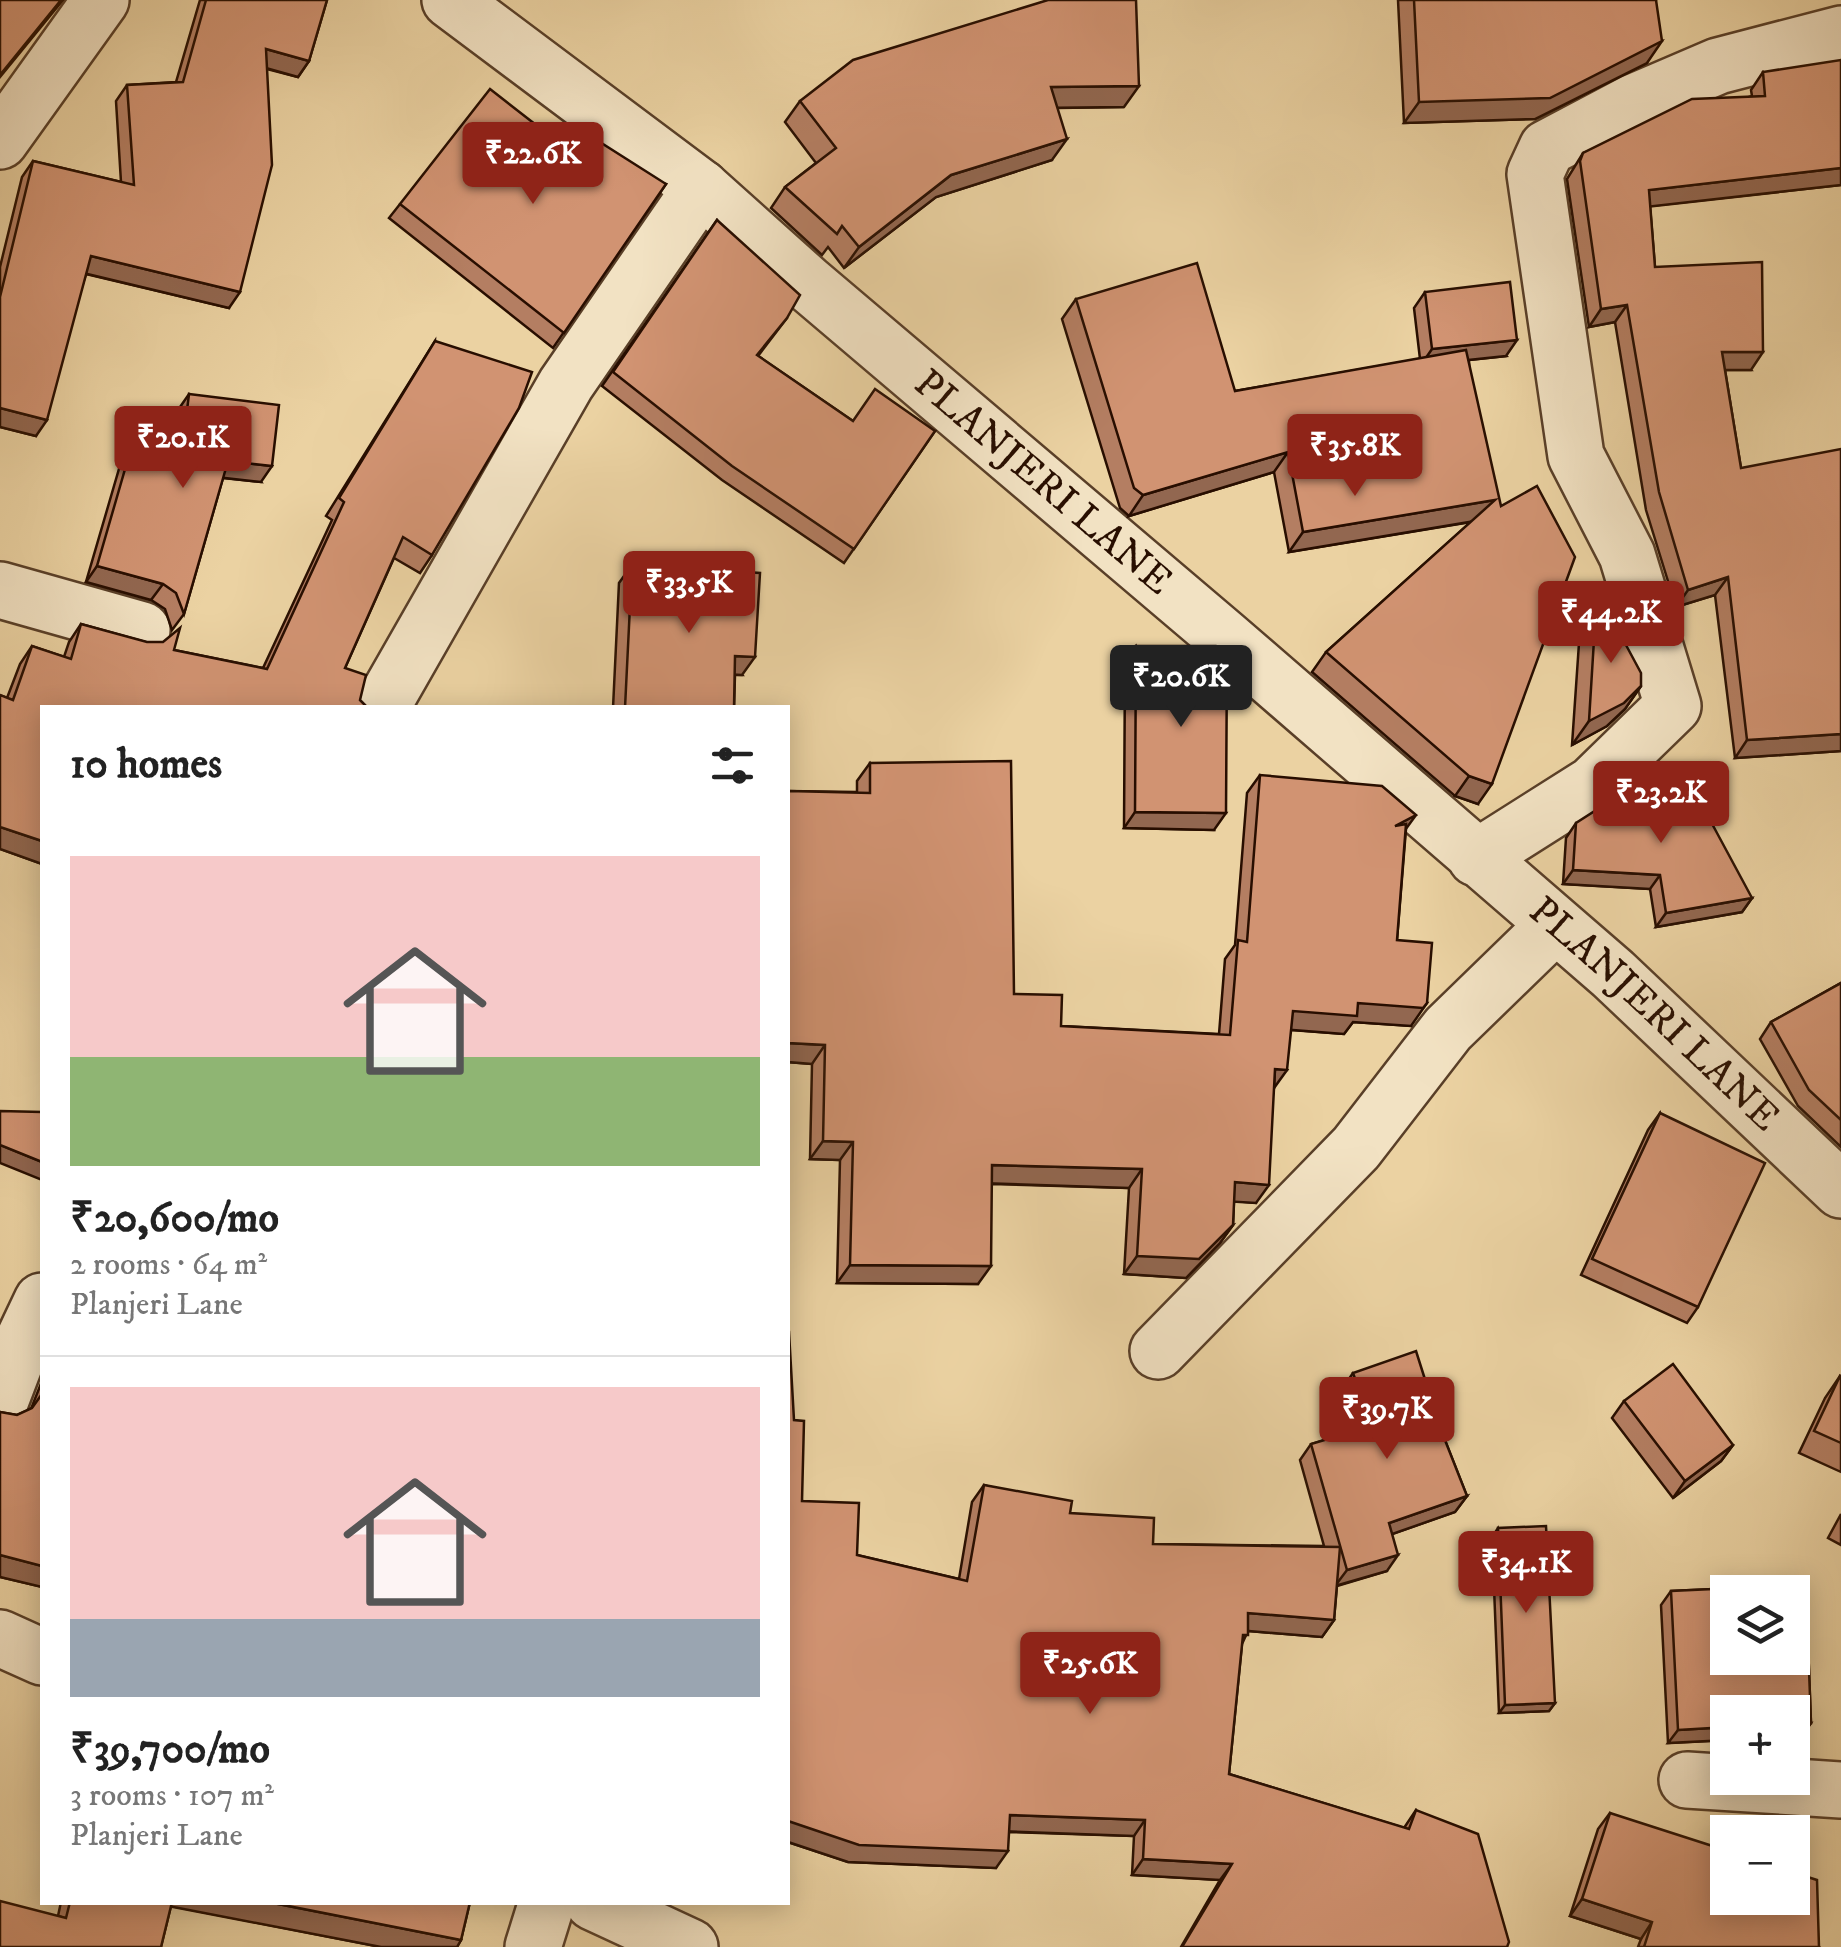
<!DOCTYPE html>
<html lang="en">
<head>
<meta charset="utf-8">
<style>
	:root { --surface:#fff; --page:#f2f2f2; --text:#222; --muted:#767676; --line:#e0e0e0; --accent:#8f2418 }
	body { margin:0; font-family:"IM FELL DW Pica",serif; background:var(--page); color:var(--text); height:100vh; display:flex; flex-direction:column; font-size:38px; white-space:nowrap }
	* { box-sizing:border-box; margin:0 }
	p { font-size:32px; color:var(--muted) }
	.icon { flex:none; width:55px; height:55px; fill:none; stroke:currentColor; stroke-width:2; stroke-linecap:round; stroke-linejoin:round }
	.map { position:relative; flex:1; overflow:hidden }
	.panel { position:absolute; left:40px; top:705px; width:750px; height:1200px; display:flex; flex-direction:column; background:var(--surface); border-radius:0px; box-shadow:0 5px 25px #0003 }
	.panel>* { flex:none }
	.fabs { position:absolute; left:1710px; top:1575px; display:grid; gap:20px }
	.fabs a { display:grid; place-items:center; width:100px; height:100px; border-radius:0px; background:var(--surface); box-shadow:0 5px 25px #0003; font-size:50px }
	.price { position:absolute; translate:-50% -85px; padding:0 22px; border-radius:10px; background:var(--accent); color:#fff; font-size:32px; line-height:65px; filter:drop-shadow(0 2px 5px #0008) }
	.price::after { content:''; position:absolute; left:50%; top:60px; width:30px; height:22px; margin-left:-15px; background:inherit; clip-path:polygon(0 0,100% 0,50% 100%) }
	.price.current { background:#222; color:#fff }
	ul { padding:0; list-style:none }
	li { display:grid; align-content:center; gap:20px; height:530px; padding:0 30px }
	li+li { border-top:2px solid var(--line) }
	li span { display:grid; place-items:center; height:310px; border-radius:0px; color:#555 }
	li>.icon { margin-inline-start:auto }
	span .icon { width:180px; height:180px; fill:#fffc; stroke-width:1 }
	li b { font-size:42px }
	h2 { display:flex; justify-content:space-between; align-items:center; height:120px; padding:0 30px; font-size:42px }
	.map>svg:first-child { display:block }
</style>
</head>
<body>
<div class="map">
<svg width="1841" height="1947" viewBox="0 0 1841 1947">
	<rect width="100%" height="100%" fill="#ebd2a2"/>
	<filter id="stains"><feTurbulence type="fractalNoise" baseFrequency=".002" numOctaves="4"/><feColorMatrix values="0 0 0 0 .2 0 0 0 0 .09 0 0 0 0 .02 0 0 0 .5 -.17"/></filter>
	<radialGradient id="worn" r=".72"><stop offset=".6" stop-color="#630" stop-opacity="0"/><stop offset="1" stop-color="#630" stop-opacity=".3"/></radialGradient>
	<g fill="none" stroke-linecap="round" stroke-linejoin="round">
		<g stroke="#593f28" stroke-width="60">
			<g id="minor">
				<path id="s1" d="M450,0L701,188L807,283L1225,638L1613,974L1841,1190"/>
				<polyline points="0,141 101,0"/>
				<polyline points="0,590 142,630"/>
				<polyline points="381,708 566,384 701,188"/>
				<polyline points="1476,858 1593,784 1673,706 1627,555 1576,456 1535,174 1547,148 1634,102 1718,66 1841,34"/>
				<polyline points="1158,1351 1356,1148 1448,1029 1555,925"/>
				<polyline points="0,1402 24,1339 42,1301"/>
				<polyline points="0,1638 42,1657"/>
				<polyline points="1687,1780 1841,1790"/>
				<polyline points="593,1902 690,1947"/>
				<polyline points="533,1947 547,1902"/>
			</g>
		</g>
		<use href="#minor" stroke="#f2e2c3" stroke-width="55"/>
	</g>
	<g fill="#b47e62" stroke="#280e00" stroke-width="2.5">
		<polygon points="200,0 327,0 309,61 298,77 267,69 229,308 86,274 36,436 0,427 0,267 22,177 33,161 121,182 116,101 127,85 176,82"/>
		<polygon points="1398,0 1656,0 1647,63 1535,119 1404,123"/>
		<polygon points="1763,72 1841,185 1650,206 1655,267 1751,370 1725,370 1741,468 1841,751 1735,758 1715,595 1676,607 1646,510 1615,322 1589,327 1567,179 1583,153 1752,96 1751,90"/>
		<polygon points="800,101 1124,107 1057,108 1052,160 936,197 844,268 828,247 822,255 771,208 785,187 816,163 785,122"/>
		<polygon points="580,160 666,184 553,348 389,218 400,204"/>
		<polygon points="717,220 787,318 758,356 853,421 935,431 844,563 722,480 602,386"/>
		<polygon points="1425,292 1506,356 1469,360 1478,804 1455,796 1312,672 1326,652 1471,522 1289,552 1274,472 1129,516 1120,508 1062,319 1076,299 1235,391 1420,359 1414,308"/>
		<polygon points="435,341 432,555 420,573 394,558 345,668 42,708 42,864 0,849 0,695 7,698 20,664 32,646 64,657 69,642 81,624 174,650 263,668 332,520 326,516"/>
		<polygon points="189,394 261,482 223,478 184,614 172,630 165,609 151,600 86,582 121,462 132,445 172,456 178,410"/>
		<polygon points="632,565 742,675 735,675 734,708 613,708 619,583"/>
		<polygon points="1597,591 1641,686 1625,709 1607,726 1572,745 1581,614"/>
		<polygon points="1136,646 1214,830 1124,828 1125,662"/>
		<polygon points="870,763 1014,994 1061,1026 1219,1034 1225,959 1235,945 1247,793 1260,775 1406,829 1397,940 1411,1026 1353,1022 1344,1034 1291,1030 1274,1088 1256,1203 1234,1201 1233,1225 1220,1243 1186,1278 1124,1274 1129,1188 992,1184 978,1284 837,1283 840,1160 810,1159 812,1064 788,1062 788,791 857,792 857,781"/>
		<polygon points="1576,823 1752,898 1742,912 1656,927 1650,889 1563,884 1566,838"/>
		<polygon points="1841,983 1841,1147 1798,1106 1760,1039 1771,1022"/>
		<polygon points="1660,1113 1698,1307 1687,1323 1581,1275 1648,1130"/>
		<polygon points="1353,1373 1441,1430 1467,1496 1455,1512 1392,1534 1387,1571 1337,1586 1334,1620 1322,1637 1248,1631 1242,1644 1229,1774 1404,1828 1416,1810 1507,1947 1181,1947 1220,1880 1132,1875 1134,1836 1009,1832 996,1868 848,1862 788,1842 794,1420 802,1501 857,1555 959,1579 972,1502 984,1485 1070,1513 1153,1544 1324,1546 1300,1460 1311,1444 1357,1430 1342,1389"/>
		<polygon points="1840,1376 1841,1377 1841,1472 1799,1453 1825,1398"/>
		<polygon points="42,1381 42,1587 0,1577 0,1412 17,1415 31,1409"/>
		<polygon points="1624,1401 1733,1445 1721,1461 1673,1498 1612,1418"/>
		<polygon points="1841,1514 1841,1545 1828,1538"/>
		<polygon points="1498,1528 1555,1703 1549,1711 1499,1713 1492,1537"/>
		<polygon points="1735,1588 1736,1592 1728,1592 1728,1658 1792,1658 1792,1643 1808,1643 1811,1723 1801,1737 1792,1737 1792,1712 1728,1712 1728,1740 1668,1743 1661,1605 1671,1591"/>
		<polygon points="1610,1813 1819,1947 1638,1947 1641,1939 1570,1916 1598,1829"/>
		<polygon points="61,1902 470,1902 461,1940 457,1947 381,1947 171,1906 161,1947 58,1916"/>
	</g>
	<g fill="#926750" stroke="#280e00" stroke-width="2.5">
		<polygon points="61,0 63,0 0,77 0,75"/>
		<polygon points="1662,41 1647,63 1535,119 1404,123 1419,102"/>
		<polygon points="266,49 309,61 298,77 255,65"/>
		<polygon points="1139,86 1124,107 1036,108 1051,87"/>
		<polygon points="1067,139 1052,160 936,197 844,268 859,247 951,175"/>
		<polygon points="1841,168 1841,185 1637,208 1649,190"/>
		<polygon points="91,256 240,292 229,308 79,272"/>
		<polygon points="1627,305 1615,322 1589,327 1601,309"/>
		<polygon points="1517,340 1506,356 1421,365 1432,349"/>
		<polygon points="1722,352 1763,352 1751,370 1709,370"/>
		<polygon points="0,408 47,420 36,436 0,427"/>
		<polygon points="1288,452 1274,472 1129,516 1143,495"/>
		<polygon points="228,461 272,466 261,482 216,477"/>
		<polygon points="1495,500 1481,520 1289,552 1303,532"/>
		<polygon points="97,566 163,584 151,600 86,582"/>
		<polygon points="1728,577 1715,595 1676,607 1688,590"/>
		<polygon points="735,656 755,657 742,675 722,674"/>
		<polygon points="1641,686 1625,709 1607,726 1572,745 1589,721"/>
		<polygon points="1841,734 1841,751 1735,758 1747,740"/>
		<polygon points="1469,776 1492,784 1478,804 1455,796"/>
		<polygon points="1135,812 1226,813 1214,830 1124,828"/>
		<polygon points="1416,815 1403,833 1395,826"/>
		<polygon points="0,827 42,841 42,864 0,849"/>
		<polygon points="1573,870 1660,875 1650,889 1563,884"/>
		<polygon points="1752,898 1742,912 1656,927 1666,913"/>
		<polygon points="1358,1003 1427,1003 1411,1026 1353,1022 1344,1034 1280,1029 1293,1011"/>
		<polygon points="788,1043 825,1045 812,1064 788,1062"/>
		<polygon points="1275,1069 1287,1070 1274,1088"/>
		<polygon points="823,1141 853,1142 840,1160 810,1159"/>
		<polygon points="0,1145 42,1162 42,1180 0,1163"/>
		<polygon points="992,1165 1142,1169 1129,1188 979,1183"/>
		<polygon points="1235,1182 1269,1185 1256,1203 1222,1201"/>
		<polygon points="1233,1225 1220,1243 1186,1278 1124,1274 1137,1256"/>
		<polygon points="850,1265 991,1266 978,1284 837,1283"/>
		<polygon points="1733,1445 1721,1461 1673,1498 1685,1481"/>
		<polygon points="1467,1496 1455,1512 1378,1539 1389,1523"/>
		<polygon points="0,1555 42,1566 42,1587 0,1577"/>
		<polygon points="1398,1555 1387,1571 1335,1586 1347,1570"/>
		<polygon points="1248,1613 1334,1620 1322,1637 1237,1630"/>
		<polygon points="1555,1703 1549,1711 1499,1713 1505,1705"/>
		<polygon points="1811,1723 1801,1737 1792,1737 1792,1724"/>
		<polygon points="1728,1727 1728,1740 1668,1743 1678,1730"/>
		<polygon points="1010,1815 1145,1820 1134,1836 998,1831"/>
		<polygon points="788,1821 1008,1851 996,1868 848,1862 788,1842"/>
		<polygon points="1143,1859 1232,1864 1220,1880 1132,1875"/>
		<polygon points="1582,1899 1652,1922 1641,1939 1570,1916"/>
		<polygon points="164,1902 268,1902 461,1940 457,1947 381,1947 163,1905"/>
	</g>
	<g fill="#d19372" stroke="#280e00" stroke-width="2.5">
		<polygon points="0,0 61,0 0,75"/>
		<polygon points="206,0 327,0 309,61 266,49 272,165 240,292 91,256 47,420 0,408 0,297 33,161 134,185 127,85 183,82"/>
		<polygon points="1048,0 1136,0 1139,86 1051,87 1067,139 951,175 859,247 842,226 837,234 785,187 836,148 800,101 853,60"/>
		<polygon points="1414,0 1656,0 1662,41 1550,98 1419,102"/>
		<polygon points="1841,60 1841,168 1649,190 1655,267 1762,262 1763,352 1722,352 1741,468 1841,449 1841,734 1747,740 1728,577 1688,590 1659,492 1627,305 1601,309 1580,161 1583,153 1692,99 1765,96 1763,72"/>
		<polygon points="490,89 581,160 595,139 666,184 564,333 400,204"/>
		<polygon points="717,220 800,295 787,318 757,355 853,421 875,389 935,431 854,549 732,466 613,372"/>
		<polygon points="1197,263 1235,391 1466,350 1501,506 1537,486 1575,557 1492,784 1469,776 1326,652 1495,500 1303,532 1288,452 1143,495 1134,488 1076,299"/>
		<polygon points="1510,282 1517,340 1432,349 1425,292"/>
		<polygon points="435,341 532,372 519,408 432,555 403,537 345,668 366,675 360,700 368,708 42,708 42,841 0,827 0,695 13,700 32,646 71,659 81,624 147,642 163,642 180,628 174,650 267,669 344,502 339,498"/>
		<polygon points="189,394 279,405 272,466 228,461 184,614 176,593 163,584 97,566 132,445 181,459"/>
		<polygon points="632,565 760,573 755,657 735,656 734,708 625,708"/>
		<polygon points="1597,591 1641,673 1641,686 1624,703 1589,721"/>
		<polygon points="1136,646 1216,646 1227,655 1226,813 1135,812"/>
		<polygon points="1011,761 1014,994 1062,995 1061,1026 1230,1035 1238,940 1247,942 1260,775 1382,786 1416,815 1395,826 1406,824 1397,940 1432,943 1427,1003 1423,1008 1358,1003 1357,1016 1293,1011 1287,1070 1275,1069 1269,1185 1235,1182 1233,1225 1199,1259 1137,1256 1142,1169 992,1165 991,1266 850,1265 853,1142 823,1141 825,1045 788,1043 788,791 870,793 870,763"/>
		<polygon points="1689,781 1752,898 1666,913 1660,875 1573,870 1576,823 1626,791"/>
		<polygon points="1841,983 1841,1120 1809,1090 1771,1022"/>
		<polygon points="0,1111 42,1112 42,1162 0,1145"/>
		<polygon points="1660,1113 1765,1163 1698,1307 1592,1259"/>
		<polygon points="788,1332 789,1332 794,1420 804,1421 802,1501 859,1503 857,1555 967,1581 984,1485 1072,1501 1070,1513 1154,1518 1153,1544 1340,1547 1334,1620 1248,1613 1248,1635 1243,1635 1229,1774 1409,1829 1416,1810 1478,1834 1509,1942 1507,1947 1182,1947 1232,1864 1143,1859 1145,1820 1010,1815 1008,1851 859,1845 788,1821"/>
		<polygon points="1416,1351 1441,1430 1467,1496 1389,1523 1398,1555 1347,1570 1311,1444 1372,1426 1353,1373"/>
		<polygon points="1673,1364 1733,1445 1685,1481 1624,1401"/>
		<polygon points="1840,1376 1841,1377 1841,1443 1814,1431"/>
		<polygon points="42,1394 42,1566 0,1555 0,1412 17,1415 32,1408"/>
		<polygon points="1546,1526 1555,1703 1505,1705 1498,1528"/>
		<polygon points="1735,1588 1736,1592 1728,1592 1728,1658 1792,1658 1792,1643 1808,1643 1811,1723 1792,1724 1792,1712 1728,1712 1728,1727 1678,1730 1671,1591"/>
		<polygon points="1610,1813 1728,1851 1728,1898 1792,1898 1792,1872 1817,1880 1819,1947 1644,1947 1652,1922 1582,1899"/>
		<polygon points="0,1901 66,1918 70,1902 172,1902 161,1947 0,1947"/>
		<polygon points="268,1902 470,1902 461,1940"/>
	</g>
	<g text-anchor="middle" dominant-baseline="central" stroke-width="8" stroke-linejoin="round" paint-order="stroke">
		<g font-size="40" fill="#280e00" stroke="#f2e2c3">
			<text stroke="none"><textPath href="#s1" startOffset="765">PLANJERI LANE</textPath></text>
			<text stroke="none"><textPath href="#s1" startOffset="1575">PLANJERI LANE</textPath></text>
		</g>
	</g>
	<rect width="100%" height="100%" filter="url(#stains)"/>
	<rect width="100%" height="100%" fill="url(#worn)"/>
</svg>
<div class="fabs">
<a><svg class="icon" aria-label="layers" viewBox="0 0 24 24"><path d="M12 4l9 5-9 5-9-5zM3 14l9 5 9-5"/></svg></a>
<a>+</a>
<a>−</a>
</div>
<b class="price" style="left:533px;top:207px">₹22.6K</b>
<b class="price" style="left:183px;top:491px">₹20.1K</b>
<b class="price" style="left:1355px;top:499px">₹35.8K</b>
<b class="price" style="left:689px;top:636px">₹33.5K</b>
<b class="price" style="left:1611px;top:666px">₹44.2K</b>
<b class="price current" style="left:1181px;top:730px">₹20.6K</b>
<b class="price" style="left:1661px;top:846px">₹23.2K</b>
<b class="price" style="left:1387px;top:1462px">₹39.7K</b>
<b class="price" style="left:1526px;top:1616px">₹34.1K</b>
<b class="price" style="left:1090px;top:1717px">₹25.6K</b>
<section class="panel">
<h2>10 homes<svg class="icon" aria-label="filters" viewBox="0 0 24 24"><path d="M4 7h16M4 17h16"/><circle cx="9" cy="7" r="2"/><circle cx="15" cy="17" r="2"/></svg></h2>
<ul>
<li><span style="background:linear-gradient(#f6c9c9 65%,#8fb573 0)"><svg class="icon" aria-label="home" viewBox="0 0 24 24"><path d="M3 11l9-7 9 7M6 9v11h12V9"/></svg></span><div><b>₹20,600/mo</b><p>2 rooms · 64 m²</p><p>Planjeri Lane</p></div></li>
<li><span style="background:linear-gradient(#f6c9c9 75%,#9aa5b1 0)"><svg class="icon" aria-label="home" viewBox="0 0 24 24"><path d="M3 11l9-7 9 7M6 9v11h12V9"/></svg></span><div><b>₹39,700/mo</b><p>3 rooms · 107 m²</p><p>Planjeri Lane</p></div></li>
</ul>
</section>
</div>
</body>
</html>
